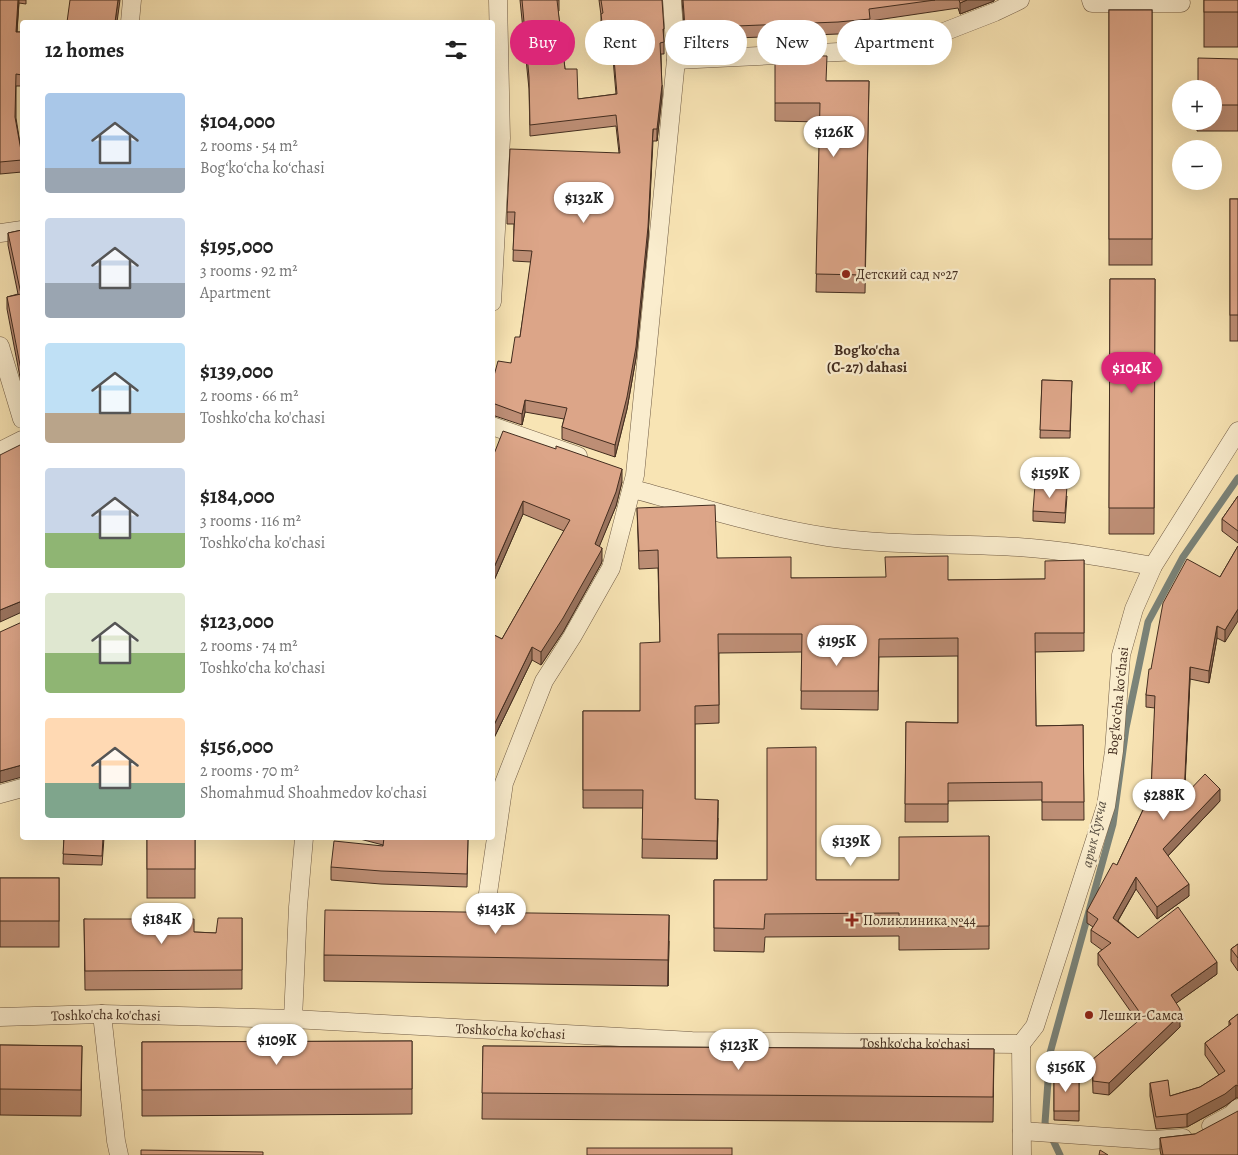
<!DOCTYPE html>
<html lang="en">
<head>
<meta charset="utf-8">
<style>
	:root { --surface:#fff; --page:#f6f6f6; --text:#222; --muted:#767676; --accent:#db2777 }
	body { margin:0; font-family:Alegreya,serif; background:var(--page); color:var(--text); height:100vh; display:flex; flex-direction:column; font-size:19px; white-space:nowrap }
	* { box-sizing:border-box; margin:0 }
	p { font-size:16px; color:var(--muted) }
	.icon { flex:none; width:28px; height:28px; fill:none; stroke:currentColor; stroke-width:2; stroke-linecap:round; stroke-linejoin:round }
	.map { position:relative; flex:1; overflow:hidden }
	.sheet { position:absolute; left:20px; top:20px; width:475px; height:820px; display:flex; flex-direction:column; background:var(--surface); border-radius:5px; box-shadow:0 5px 20px #0002 }
	.sheet>* { flex:none }
	.top-card { position:absolute; left:510px; top:20px; width:475px; height:45px; display:flex; gap:10px }
	.fabs { position:absolute; left:1172px; top:80px; display:grid; gap:10px }
	.fabs a { display:grid; place-items:center; width:50px; height:50px; border-radius:50%; background:var(--surface); box-shadow:0 5px 20px #0002; font-size:25px }
	.price { position:absolute; translate:-50% -42px; padding:0 11px; border-radius:18px; background:#fff; color:#222; font-size:16px; line-height:32px; filter:drop-shadow(0 1px 2px #0008) }
	.price::after { content:''; position:absolute; left:50%; top:30px; width:15px; height:11px; margin-left:-8px; background:inherit; clip-path:polygon(0 0,100% 0,50% 100%) }
	.price.selected { background:var(--accent); color:#fff }
	ul { padding:0; list-style:none }
	li { display:flex; align-items:center; gap:15px; height:125px; padding:0 25px }
	li span { display:grid; place-items:center; flex:none; width:140px; height:100px; border-radius:5px; color:#555 }
	li>.icon { margin-inline-start:auto }
	span .icon { width:60px; height:60px; fill:#fffc; stroke-width:1 }
	li b { font-size:21px }
	h2 { display:flex; justify-content:space-between; align-items:center; height:60px; padding:0 25px; font-size:21px }
	.tag { padding:0 18px; border-radius:22px; background:var(--surface); box-shadow:0 5px 20px #0002; font-size:18px; line-height:45px }
	.tag.selected { background:var(--accent); color:#fff }
	.map>svg:first-child { display:block }
</style>
</head>
<body>
<div class="map">
<svg width="1238" height="1155" viewBox="0 0 1238 1155">
	<rect width="100%" height="100%" fill="#f8e4b4"/>
	<filter id="stains"><feTurbulence type="fractalNoise" baseFrequency=".004" numOctaves="4"/><feColorMatrix values="0 0 0 0 .2 0 0 0 0 .09 0 0 0 0 .02 0 0 0 .5 -.17"/></filter>
	<radialGradient id="worn" r=".72"><stop offset=".6" stop-color="#630" stop-opacity="0"/><stop offset="1" stop-color="#630" stop-opacity=".3"/></radialGradient>
	<g fill="none" stroke-linecap="round" stroke-linejoin="round">
		<polyline stroke="#7a8379" stroke-width="7" points="1060,1155 1045,1123 1050,1053 1113,824 1126,728 1148,622 1183,557 1238,478"/>
		<g stroke="#705b44" stroke-width="19">
			<g id="street">
				<polyline points="1091,0 1092,3 1181,3"/>
				<polyline points="130,22 132,0"/>
				<polyline points="676,60 900,49 995,12 1020,0"/>
				<polyline points="0,233 22,230"/>
				<polyline points="492,302 501,138 498,0"/>
				<polyline points="0,346 22,419"/>
				<polyline points="492,426 578,456"/>
				<polyline points="0,451 22,440"/>
				<path d="M633,489C697,506 762,527 828,537C891,546 955,543 1018,547C1063,550 1108,558 1153,566"/>
				<polyline points="0,794 22,788"/>
				<polyline points="486,907 504,783 544,681 572,637 611,568 635,475 676,60 672,0"/>
				<polyline points="102,1014 116,1141 119,1155"/>
				<path id="s1" d="M0,1017L102,1014L293,1019L692,1041L1021,1044"/>
				<polyline points="293,1019 298,907 304,838"/>
				<polyline points="1021,1044 1035,1026 1106,806 1114,751 1121,655 1134,609 1153,566 1238,431"/>
				<polyline points="1021,1044 1022,1155"/>
				<polyline points="1211,1126 1231,1115 1238,1108"/>
				<polyline points="1022,1131 1152,1140 1183,1138"/>
			</g>
		</g>
		<use href="#street" stroke="#faedce" stroke-width="18"/>
	</g>
	<g fill="#bd8e75" stroke="#432d1f">
		<polygon points="0,0 26,0 26,4 19,3 17,32 22,32 22,86 16,86 16,118 22,156 22,172 0,174"/>
		<polygon points="520,0 559,0 559,11 558,11 565,69 578,99 616,94 613,59 605,60 601,25 601,15 599,0 662,0 664,41 664,54 661,54 662,96 657,141 653,141 648,239 636,358 627,409 615,457 562,439 562,427 564,419 525,412 522,425 495,416 492,416 492,383 511,363 520,337 531,262 513,261 514,224 507,224 507,212 619,153 616,126 530,136 529,89"/>
		<polygon points="682,0 994,0 994,1 960,14 958,8 870,21 870,30 838,34 685,40"/>
		<rect x="1204" y="0" width="34" height="47"/>
		<rect x="1109" y="10" width="43" height="255"/>
		<polygon points="1238,59 1238,131 1197,131 1197,121 1214,121 1214,89"/>
		<polygon points="827,81 869,81 865,293 816,292 820,122 775,121 775,103"/>
		<rect x="1230" y="199" width="8" height="142"/>
		<polygon points="22,230 22,384 20,377 7,309 7,297 18,294 8,245 8,233"/>
		<polygon points="1110,279 1155,279 1154,534 1109,534"/>
		<polygon points="1042,380 1072,381 1070,438 1040,438"/>
		<polygon points="492,459 622,482 616,506 599,546 602,561 601,564 563,632 541,665 532,660 492,742 492,634 502,639 564,531 523,514 492,585"/>
		<polygon points="1067,496 1065,523 1033,521 1033,511"/>
		<polygon points="1238,496 1238,543 1222,531 1222,519"/>
		<polygon points="637,508 717,558 791,578 948,580 1045,579 1084,560 1084,651 1035,652 1036,726 1083,725 1084,820 1042,820 1042,800 948,801 948,822 905,822 906,722 958,723 958,656 879,657 878,710 801,709 802,652 719,653 719,723 695,724 695,799 718,818 717,859 642,858 643,808 583,808 583,711 640,711 660,642 658,568 639,569"/>
		<polygon points="1238,546 1225,642 1217,638 1209,683 1190,679 1184,795 1220,801 1168,856 1189,896 1157,919 1136,889 1118,921 1138,938 1217,974 1176,1003 1180,1027 1109,1095 1093,1093 1092,1060 1138,1022 1098,965 1098,953 1102,950 1091,942 1091,930 1093,927 1087,923 1087,911 1117,865 1151,793 1155,708 1146,707 1146,695 1151,669 1220,577"/>
		<polygon points="989,836 989,949 899,950 899,936 765,937 764,952 714,951 714,880 899,880"/>
		<polygon points="64,838 104,838 102,865 63,864"/>
		<rect x="147" y="838" width="48" height="60"/>
		<polygon points="356,838 468,838 467,887 381,884 331,880 331,867 383,846 383,845"/>
		<rect x="0" y="878" width="59" height="69"/>
		<polygon points="242,918 242,989 85,990 84,919 194,932 216,933"/>
		<polygon points="669,941 668,986 324,981 324,955"/>
		<polygon points="1238,944 1238,971 1231,961 1231,949"/>
		<polygon points="1238,1014 1238,1098 1236,1098 1225,1106 1187,1127 1156,1129 1150,1096 1150,1083 1170,1096 1200,1087 1219,1075 1205,1055 1205,1043 1229,1026 1229,1021"/>
		<polygon points="412,1041 412,1114 142,1116 142,1042"/>
		<polygon points="0,1045 82,1046 81,1116 0,1115"/>
		<polygon points="483,1046 994,1049 993,1122 482,1119"/>
		<polygon points="1054,1075 1079,1075 1079,1121 1054,1120"/>
		<polygon points="1195,1134 1238,1155 1161,1155 1160,1150 1160,1138"/>
	</g>
	<g fill="#9a745f" stroke="#432d1f">
		<polygon points="18,0 19,0 16,44 16,32"/>
		<polygon points="118,0 120,0 117,22 115,22"/>
		<polygon points="967,0 994,0 994,1 960,14 960,3"/>
		<polygon points="662,85 662,96 657,141 657,129"/>
		<polygon points="653,129 648,239 636,358 627,409 615,457 615,445"/>
		<polygon points="525,400 525,412 522,425 522,414"/>
		<polygon points="622,469 622,482 616,506 595,557 595,544"/>
		<polygon points="523,501 523,514 492,585 492,572"/>
		<polygon points="602,548 602,561 601,564 563,632 541,665 541,652"/>
		<polygon points="22,601 22,612 0,622 0,610"/>
		<polygon points="1238,609 1238,621 1225,642 1225,630"/>
		<polygon points="1217,626 1217,638 1209,683 1209,671"/>
		<polygon points="532,647 532,660 492,742 492,729"/>
		<polygon points="1190,667 1190,679 1184,808 1184,796"/>
		<polygon points="22,765 22,777 0,783 0,771"/>
		<polygon points="1220,789 1220,801 1163,861 1163,849"/>
		<polygon points="718,800 718,818 717,859 717,841"/>
		<polygon points="1136,877 1136,889 1113,929 1113,918"/>
		<polygon points="1189,884 1189,896 1157,919 1157,907"/>
		<polygon points="669,915 669,941 668,986 668,960"/>
		<polygon points="1217,962 1217,974 1171,1007 1171,995"/>
		<polygon points="1180,1015 1180,1027 1109,1095 1109,1083"/>
		<polygon points="1236,1085 1236,1098 1225,1106 1187,1127 1187,1114"/>
	</g>
	<g fill="#dca588" stroke="#432d1f">
		<polygon points="0,0 18,0 16,32 22,32 22,75 16,74 15,117 22,156 22,160 0,162"/>
		<polygon points="70,0 118,0 115,22 67,22"/>
		<polygon points="522,0 557,0 565,69 577,69 578,99 617,94 613,47 605,48 601,14 603,13 601,0 662,0 664,29 663,29 664,42 660,43 662,85 657,129 653,129 648,227 636,347 627,397 615,445 562,427 567,408 525,400 522,414 495,404 492,405 492,383 498,361 511,363 515,337 520,337 532,251 513,250 515,212 507,212 510,149 620,153 616,115 530,125 529,77"/>
		<polygon points="683,0 935,0 869,9 870,19 838,22 685,28"/>
		<polygon points="959,0 967,0 960,3"/>
		<rect x="1204" y="0" width="34" height="12"/>
		<rect x="1109" y="10" width="43" height="229"/>
		<polygon points="775,55 827,56 826,81 869,81 865,275 816,274 820,103 775,103"/>
		<polygon points="1198,58 1238,59 1238,105 1214,105 1214,89 1198,89"/>
		<rect x="1230" y="199" width="8" height="116"/>
		<polygon points="22,230 22,372 20,365 7,297 21,294 8,233"/>
		<polygon points="1110,279 1155,279 1154,508 1109,508"/>
		<polygon points="1042,380 1072,381 1070,431 1040,430"/>
		<polygon points="503,431 556,449 556,446 622,469 616,492 595,544 602,548 601,551 563,618 541,652 532,647 492,729 492,634 502,639 570,520 523,501 492,572 492,459"/>
		<polygon points="22,444 22,601 0,610 0,455"/>
		<polygon points="1035,485 1067,486 1065,513 1033,511"/>
		<polygon points="1238,496 1238,531 1222,519"/>
		<polygon points="715,505 717,558 791,557 791,578 886,577 885,557 948,556 948,580 1045,579 1045,561 1084,560 1084,633 1035,633 1036,726 1083,725 1084,802 1042,802 1042,782 948,783 948,804 905,804 906,722 958,723 958,638 879,639 878,691 801,691 802,634 718,634 719,705 695,706 695,799 718,800 717,841 642,839 643,790 583,790 583,711 640,711 640,643 660,642 658,550 639,551 637,508"/>
		<polygon points="1238,546 1238,609 1225,630 1217,626 1209,671 1190,667 1184,796 1205,774 1220,789 1163,849 1189,884 1157,907 1136,877 1113,918 1138,938 1178,907 1217,962 1171,995 1180,1009 1180,1015 1109,1083 1093,1081 1092,1060 1143,1017 1098,953 1111,943 1091,930 1098,919 1087,911 1113,863 1117,865 1151,793 1155,696 1146,695 1149,669 1151,669 1163,603 1187,559 1220,577"/>
		<polygon points="22,622 22,765 0,771 0,632"/>
		<polygon points="816,747 816,880 899,880 899,837 989,836 989,926 899,927 899,913 765,914 764,929 714,928 714,880 767,880 767,748"/>
		<polygon points="64,838 103,838 102,856 63,854"/>
		<rect x="147" y="838" width="48" height="31"/>
		<polygon points="384,838 468,838 467,874 381,871 331,867 334,841 383,846"/>
		<rect x="0" y="878" width="59" height="43"/>
		<polygon points="325,910 669,915 668,960 324,955"/>
		<polygon points="218,918 242,918 242,970 85,971 84,919 194,919 194,932 216,933"/>
		<polygon points="1238,944 1238,958 1231,949"/>
		<polygon points="1238,1014 1238,1086 1236,1085 1225,1094 1187,1114 1156,1117 1150,1083 1168,1080 1170,1096 1200,1087 1225,1071 1205,1043 1231,1024 1229,1021"/>
		<polygon points="412,1041 412,1089 142,1090 142,1042"/>
		<polygon points="0,1045 82,1046 81,1090 0,1089"/>
		<polygon points="483,1046 994,1049 993,1097 482,1093"/>
		<rect x="1054" y="1075" width="25" height="36"/>
		<polygon points="1238,1111 1238,1155 1163,1155 1160,1138 1195,1134"/>
		<rect x="587" y="1148" width="145" height="7"/>
		<polygon points="141,1150 263,1152 263,1155 141,1155"/>
		<polygon points="1100,1150 1108,1155 1099,1155"/>
	</g>
	<g fill="#8f2418" stroke="#faedce" stroke-width="2">
		<circle cx="846" cy="274" r="5"/>
		<path d="M849.5 912.5h5v5h5v5h-5v5h-5v-5h-5v-5h5z"/>
		<circle cx="1089" cy="1015" r="5"/>
	</g>
	<g text-anchor="middle" dominant-baseline="central" stroke-width="4.5" stroke-linejoin="round" paint-order="stroke">
		<g font-size="14" fill="#432d1f" stroke="#faedce" text-anchor="start">
			<text x="856" y="274">Детский сад №27</text>
			<text x="863" y="920">Поликлиника №44</text>
			<text x="1099" y="1015">Лешки-Самса</text>
		</g>
		<g font-size="14" fill="#432d1f" stroke="#faedce">
			<text transform="translate(1118 701) rotate(-84)">Bogʻkoʻcha koʻchasi</text>
			<text stroke="none"><textPath href="#s1" startOffset="106">Toshko'cha ko'chasi</textPath></text>
			<text stroke="none"><textPath href="#s1" startOffset="511">Toshko'cha ko'chasi</textPath></text>
			<text stroke="none"><textPath href="#s1" startOffset="916">Toshko'cha ko'chasi</textPath></text>
		</g>
		<g font-size="15" font-weight="bold" fill="#432d1f" stroke="#faedce">
			<text x="867" y="350">Bog'ko'cha<tspan x="867" dy="17">(C-27) dahasi</tspan></text>
		</g>
		<g font-size="15" font-style="italic" fill="#5a5144" stroke="#faedce">
			<text transform="translate(1094 834) rotate(-77)">арык Кукча</text>
		</g>
	</g>
	<rect width="100%" height="100%" filter="url(#stains)"/>
	<rect width="100%" height="100%" fill="url(#worn)"/>
</svg>
<div class="fabs">
<a>+</a>
<a>−</a>
</div>
<b class="price" style="left:834px;top:158px">$126K</b>
<b class="price" style="left:584px;top:224px">$132K</b>
<b class="price selected" style="left:1132px;top:394px">$104K</b>
<b class="price" style="left:1050px;top:499px">$159K</b>
<b class="price" style="left:837px;top:667px">$195K</b>
<b class="price" style="left:1164px;top:821px">$288K</b>
<b class="price" style="left:851px;top:867px">$139K</b>
<b class="price" style="left:496px;top:935px">$143K</b>
<b class="price" style="left:162px;top:945px">$184K</b>
<b class="price" style="left:277px;top:1066px">$109K</b>
<b class="price" style="left:739px;top:1071px">$123K</b>
<b class="price" style="left:1066px;top:1093px">$156K</b>
<div class="top-card">
<a class="tag selected">Buy</a>
<a class="tag">Rent</a>
<a class="tag">Filters</a>
<a class="tag">New</a>
<a class="tag">Apartment</a>
</div>
<section class="sheet">
<h2>12 homes<svg class="icon" aria-label="filters" viewBox="0 0 24 24"><path d="M4 7h16M4 17h16"/><circle cx="9" cy="7" r="2"/><circle cx="15" cy="17" r="2"/></svg></h2>
<ul>
<li><span style="background:linear-gradient(#a9c7e8 75%,#9aa5b1 0)"><svg class="icon" aria-label="home" viewBox="0 0 24 24"><path d="M3 11l9-7 9 7M6 9v11h12V9"/></svg></span><div><b>$104,000</b><p>2 rooms · 54 m²</p><p>Bogʻkoʻcha koʻchasi</p></div></li>
<li><span style="background:linear-gradient(#c9d6e8 65%,#9aa5b1 0)"><svg class="icon" aria-label="home" viewBox="0 0 24 24"><path d="M3 11l9-7 9 7M6 9v11h12V9"/></svg></span><div><b>$195,000</b><p>3 rooms · 92 m²</p><p>Apartment</p></div></li>
<li><span style="background:linear-gradient(#bfe0f5 70%,#b9a48a 0)"><svg class="icon" aria-label="home" viewBox="0 0 24 24"><path d="M3 11l9-7 9 7M6 9v11h12V9"/></svg></span><div><b>$139,000</b><p>2 rooms · 66 m²</p><p>Toshko'cha ko'chasi</p></div></li>
<li><span style="background:linear-gradient(#c9d6e8 65%,#8fb573 0)"><svg class="icon" aria-label="home" viewBox="0 0 24 24"><path d="M3 11l9-7 9 7M6 9v11h12V9"/></svg></span><div><b>$184,000</b><p>3 rooms · 116 m²</p><p>Toshko'cha ko'chasi</p></div></li>
<li><span style="background:linear-gradient(#dfe7d0 60%,#8fb573 0)"><svg class="icon" aria-label="home" viewBox="0 0 24 24"><path d="M3 11l9-7 9 7M6 9v11h12V9"/></svg></span><div><b>$123,000</b><p>2 rooms · 74 m²</p><p>Toshko'cha ko'chasi</p></div></li>
<li><span style="background:linear-gradient(#ffd9b3 65%,#7fa58c 0)"><svg class="icon" aria-label="home" viewBox="0 0 24 24"><path d="M3 11l9-7 9 7M6 9v11h12V9"/></svg></span><div><b>$156,000</b><p>2 rooms · 70 m²</p><p>Shomahmud Shoahmedov ko'chasi</p></div></li>
</ul>
</section>
</div>
</body>
</html>
